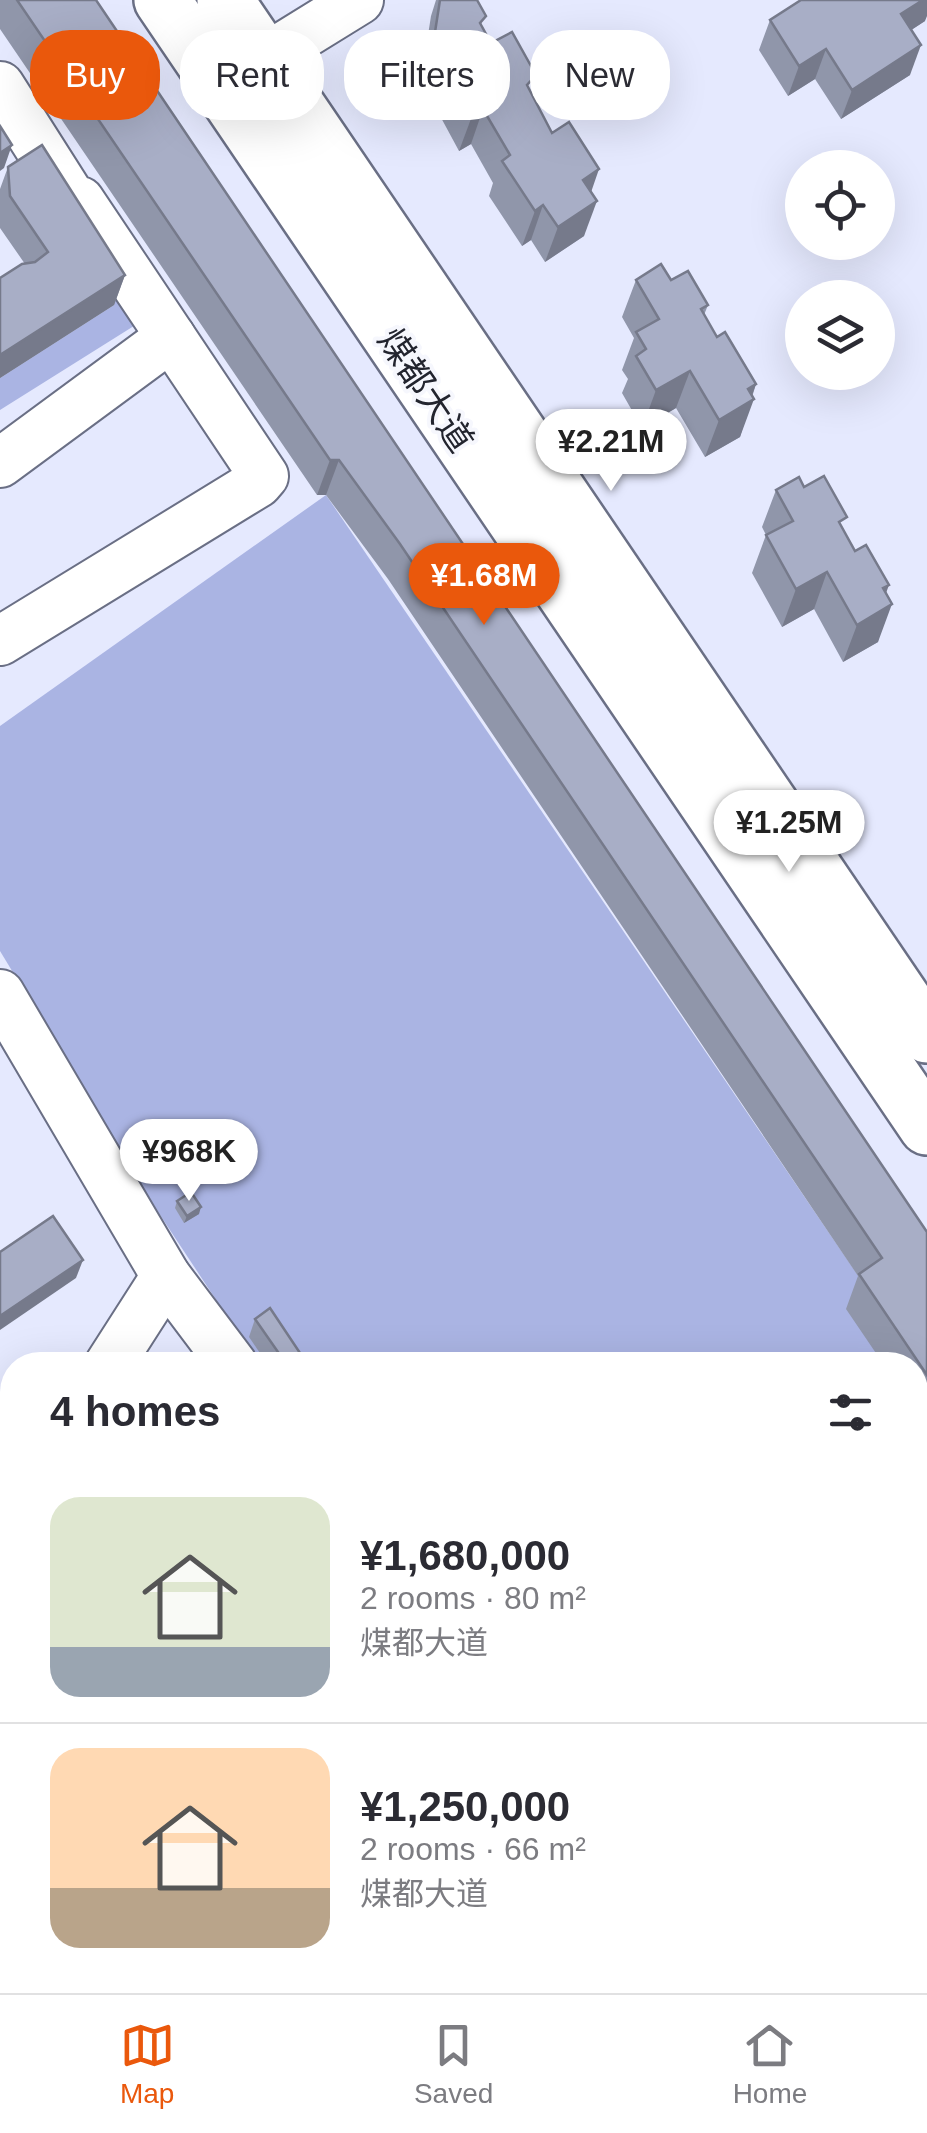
<!DOCTYPE html>
<html lang="en">
<head>
<meta charset="utf-8">
<style>
	:root { --surface:#fff; --page:#f7f7f7; --text:#2b2b33; --muted:#7c7c81; --line:#e1e1e2; --accent:#ea580c }
	body { margin:0; font-family:Helvetica,"Noto Sans SC",sans-serif; background:var(--page); color:var(--text); height:100vh; display:flex; flex-direction:column; font-size:38px; white-space:nowrap }
	* { box-sizing:border-box; margin:0 }
	p { font-size:32px; color:var(--muted) }
	.icon { flex:none; width:55px; height:55px; fill:none; stroke:currentColor; stroke-width:2; stroke-linecap:round; stroke-linejoin:round }
	.map { position:relative; flex:1; overflow:hidden }
	.details { position:absolute; left:0px; top:1352px; width:928px; height:642px; display:flex; flex-direction:column; background:var(--surface); border-radius:40px 40px 0 0; box-shadow:0 10px 40px #0002 }
	.details>* { flex:none }
	.hud { position:absolute; left:30px; top:30px; width:868px; height:90px; display:flex; gap:20px }
	.buttons { position:absolute; left:785px; top:150px; display:grid; gap:20px }
	.buttons a { display:grid; place-items:center; width:110px; height:110px; border-radius:50%; background:var(--surface); box-shadow:0 10px 40px #0002; font-size:50px }
	.price { position:absolute; translate:-50% -85px; padding:0 22px; border-radius:35px; background:#fff; color:#222; font-size:32px; line-height:65px; filter:drop-shadow(0 2px 5px #0008) }
	.price::after { content:''; position:absolute; left:50%; top:60px; width:30px; height:22px; margin-left:-15px; background:inherit; clip-path:polygon(0 0,100% 0,50% 100%) }
	.price.current { background:var(--accent); color:#fff }
	ul { padding:0; list-style:none }
	li { display:flex; align-items:center; gap:30px; height:250px; padding:0 50px }
	li+li { border-top:2px solid var(--line) }
	li span { display:grid; place-items:center; flex:none; width:280px; height:200px; border-radius:30px; color:#555 }
	li>.icon { margin-inline-start:auto }
	span .icon { width:120px; height:120px; fill:#fffc; stroke-width:1 }
	li b { font-size:42px }
	h2 { display:flex; justify-content:space-between; align-items:center; height:120px; padding:0 50px; font-size:42px }
	.tag { padding:0 35px; border-radius:40px; background:var(--surface); box-shadow:0 10px 40px #0002; font-size:35px; line-height:90px }
	.tag.current { background:var(--accent); color:#fff }
	.tabs { display:flex; justify-content:space-around; align-items:center; height:140px; border-top:2px solid var(--line); background:var(--surface); font-size:28px; color:var(--muted) }
	.tabs a { display:grid; justify-items:center; gap:5px }
	.tabs .current { color:var(--accent) }
	.map>svg:first-child { display:block }
</style>
</head>
<body>
<div class="map">
<svg width="927" height="1993" viewBox="0 0 927 1993">
	<rect width="100%" height="100%" fill="#e5e9fe"/>
	<g fill="#aab4e3">
		<polygon points="31,175 145,319 0,410 0,378 114,305"/>
		<polygon points="326,495 870,1293 884,1365 259,1365 160,1215 0,951 0,726"/>
	</g>
	<g fill="none" stroke-linecap="round" stroke-linejoin="round">
		<g stroke="#6a6f85" stroke-width="52">
			<g id="minor">
				<polyline points="236,76 359,0"/>
				<polyline points="0,86 75,204 80,201 264,476 258,483 0,641"/>
				<polyline points="0,463 171,337"/>
				<polyline points="0,994 166,1276 233,1365"/>
				<polyline points="109,1365 166,1276"/>
				<polyline points="0,1521 12,1505"/>
				<polyline points="0,1878 12,1883"/>
				<polyline points="187,1982 213,1993"/>
				<polyline points="260,1982 286,1993"/>
			</g>
		</g>
		<g stroke="#6a6f85" stroke-width="60">
			<g id="major">
				<polyline points="162,0 927,1127"/>
				<polyline points="225,0 927,1035"/>
			</g>
		</g>
		<use href="#minor" stroke="#fff" stroke-width="48"/>
		<use href="#major" stroke="#fff" stroke-width="55"/>
	</g>
	<g fill="#9096aa">
		<polygon points="0,0 96,0 927,1232 927,1429 915,1411 915,1365 884,1365 846,1309 858,1276 388,579 326,495 317,495 0,29"/>
		<polygon points="436,0 477,0 482,27 491,43 530,90 552,133 591,192 584,236 545,262 531,240 522,246 489,196 493,183 471,144 459,151 432,101 436,89 418,99 431,16"/>
		<polygon points="770,20 925,21 911,30 910,75 841,119 815,79 788,96 759,50"/>
		<polygon points="8,167 125,275 114,305 0,378 0,278 25,264 0,228 0,189"/>
		<polygon points="636,280 671,280 708,305 704,315 717,337 756,384 740,437 705,457 676,408 642,428 622,393 628,379 622,370 634,338 622,317"/>
		<polygon points="804,487 843,528 855,551 886,593 878,642 843,662 814,609 782,627 752,573 766,535 762,527 776,490"/>
		<polygon points="177,1201 199,1214 184,1223 175,1208"/>
		<polygon points="255,1319 308,1365 268,1365 249,1337"/>
		<polygon points="927,1562 927,1674 915,1655 915,1570"/>
		<polygon points="414,1982 446,1982 442,1993"/>
		<polygon points="516,1982 731,1982 727,1993 512,1993"/>
	</g>
	<g fill="#767a8b">
		<polygon points="923,0 927,0 927,16 925,21 890,44 901,14"/>
		<polygon points="921,45 910,75 841,119 852,90"/>
		<polygon points="826,49 815,79 788,96 799,66"/>
		<polygon points="450,53 436,89 418,99 430,64"/>
		<polygon points="483,109 471,144 459,151 472,116"/>
		<polygon points="12,145 4,168 0,171 0,153"/>
		<polygon points="599,169 587,204 583,180"/>
		<polygon points="597,201 584,236 545,262 558,227"/>
		<polygon points="543,205 531,240 522,246 535,211"/>
		<polygon points="125,275 114,305 0,378 0,355"/>
		<polygon points="690,371 676,408 642,428 656,390"/>
		<polygon points="756,384 750,401 754,399 740,437 705,457 719,420 748,389"/>
		<polygon points="330,460 339,460 326,495 317,495"/>
		<polygon points="827,572 814,609 782,627 796,589"/>
		<polygon points="889,585 879,612 892,604 878,642 843,662 857,625 883,588"/>
		<polygon points="201,1207 199,1214 184,1223 187,1216"/>
		<polygon points="83,1260 76,1278 0,1330 0,1316"/>
		<polygon points="12,1717 12,1732 0,1750 0,1735"/>
	</g>
	<g fill="#a8aec6" stroke="#767a8b" stroke-width="2.5">
		<polygon points="17,0 96,0 927,1232 927,1375 859,1274 882,1258 400,544 339,460 330,460"/>
		<polygon points="440,0 477,0 486,16 480,23 491,43 512,32 536,75 527,85 552,133 569,122 599,169 583,180 597,201 558,227 543,205 535,211 502,161 510,155 483,109 472,116 444,66 454,61 450,53 430,64"/>
		<polygon points="801,0 923,0 901,14 921,45 852,90 826,49 799,66 770,20"/>
		<polygon points="0,126 12,145 0,153"/>
		<polygon points="42,145 125,275 0,355 0,278 22,264 35,262 48,252 10,196 8,167"/>
		<polygon points="661,264 671,280 688,271 708,305 701,309 717,337 725,332 756,384 748,389 754,399 719,420 690,371 656,390 636,356 646,349 636,332 659,319 636,280"/>
		<polygon points="824,476 847,517 839,522 855,551 866,545 889,585 883,588 892,604 857,625 827,572 796,589 766,535 793,521 776,490 799,477 804,487"/>
		<polygon points="191,1192 201,1207 187,1216 177,1201"/>
		<polygon points="53,1216 83,1260 0,1316 0,1252"/>
		<polygon points="270,1308 308,1365 287,1365 255,1319"/>
		<polygon points="12,1517 12,1717 0,1735 0,1536"/>
		<polygon points="927,1562 927,1637 915,1619 915,1570"/>
		<polygon points="927,1954 927,1993 900,1993 907,1982 915,1982 915,1971"/>
		<polygon points="516,1982 730,1982 725,1993 534,1993 515,1984"/>
	</g>
	<g text-anchor="middle" dominant-baseline="central" stroke-width="8" stroke-linejoin="round" paint-order="stroke">
		<g font-size="35" fill="#22242e" stroke="#f6f7fd">
			<text transform="translate(426 390) rotate(56)">煤都大道</text>
		</g>
	</g>
</svg>
<div class="buttons">
<a><svg class="icon" aria-label="locate" viewBox="0 0 24 24"><circle cx="12" cy="12" r="6"/><path d="M12 2v4M12 18v4M2 12h4M18 12h4"/></svg></a>
<a><svg class="icon" aria-label="layers" viewBox="0 0 24 24"><path d="M12 4l9 5-9 5-9-5zM3 14l9 5 9-5"/></svg></a>
</div>
<b class="price" style="left:611px;top:494px">¥2.21M</b>
<b class="price current" style="left:484px;top:628px">¥1.68M</b>
<b class="price" style="left:789px;top:875px">¥1.25M</b>
<b class="price" style="left:189px;top:1204px">¥968K</b>
<div class="hud">
<a class="tag current">Buy</a>
<a class="tag">Rent</a>
<a class="tag">Filters</a>
<a class="tag">New</a>
</div>
<section class="details">
<h2>4 homes<svg class="icon" aria-label="filters" viewBox="0 0 24 24"><path d="M4 7h16M4 17h16"/><circle cx="9" cy="7" r="2"/><circle cx="15" cy="17" r="2"/></svg></h2>
<ul>
<li><span style="background:linear-gradient(#dfe7d0 75%,#9aa5b1 0)"><svg class="icon" aria-label="home" viewBox="0 0 24 24"><path d="M3 11l9-7 9 7M6 9v11h12V9"/></svg></span><div><b>¥1,680,000</b><p>2 rooms · 80 m²</p><p>煤都大道</p></div></li>
<li><span style="background:linear-gradient(#ffd9b3 70%,#b9a48a 0)"><svg class="icon" aria-label="home" viewBox="0 0 24 24"><path d="M3 11l9-7 9 7M6 9v11h12V9"/></svg></span><div><b>¥1,250,000</b><p>2 rooms · 66 m²</p><p>煤都大道</p></div></li>
</ul>
</section>
</div>
<nav class="tabs">
<a class="current"><svg class="icon" aria-label="map" viewBox="0 0 24 24"><path d="M3 6l6-2 6 2 6-2v14l-6 2-6-2-6 2zM9 4v14M15 6v14"/></svg>Map</a>
<a><svg class="icon" aria-label="saved" viewBox="0 0 24 24"><path d="M7 4h10v16l-5-4-5 4z"/></svg>Saved</a>
<a><svg class="icon" aria-label="home" viewBox="0 0 24 24"><path d="M3 11l9-7 9 7M6 9v11h12V9"/></svg>Home</a>
</nav>
</body>
</html>
